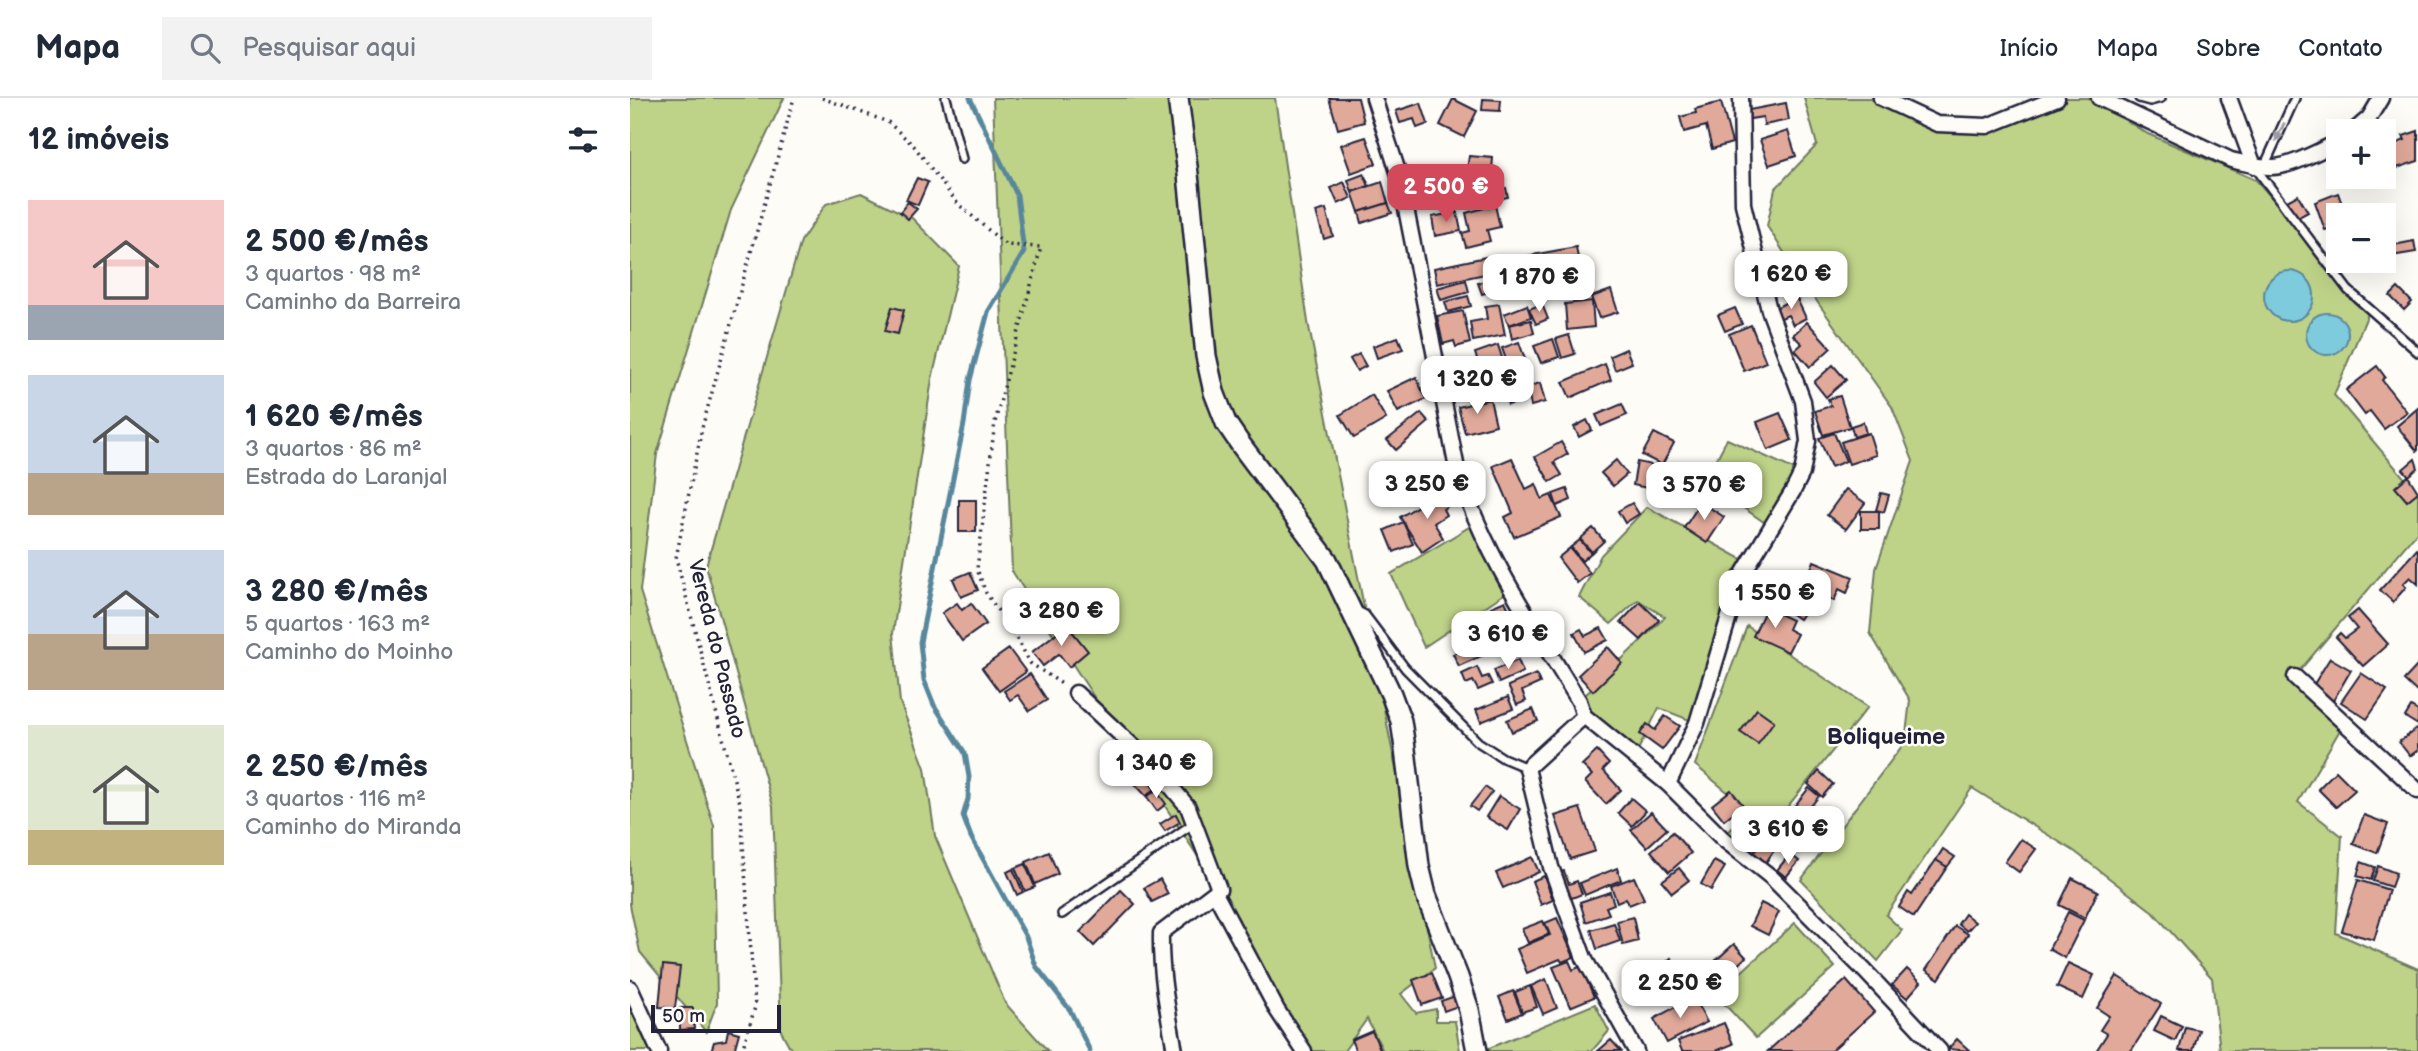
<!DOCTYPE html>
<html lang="pt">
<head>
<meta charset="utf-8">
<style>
	:root { --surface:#fff; --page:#f2f2f3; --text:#1f2937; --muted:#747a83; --line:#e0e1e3; --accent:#d1495b }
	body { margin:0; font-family:"Balsamiq Sans",sans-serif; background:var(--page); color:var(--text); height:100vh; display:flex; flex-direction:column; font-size:26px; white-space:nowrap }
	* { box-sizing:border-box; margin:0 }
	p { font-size:23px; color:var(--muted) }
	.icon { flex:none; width:38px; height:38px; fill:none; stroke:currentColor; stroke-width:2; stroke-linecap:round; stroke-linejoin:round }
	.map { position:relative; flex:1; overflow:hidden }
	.panel { display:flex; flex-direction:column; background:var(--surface); width:630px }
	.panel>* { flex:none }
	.buttons { position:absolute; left:1696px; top:21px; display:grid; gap:14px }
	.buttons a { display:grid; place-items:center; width:70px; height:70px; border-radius:0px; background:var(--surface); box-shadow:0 7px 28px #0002; font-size:35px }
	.scale { position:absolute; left:21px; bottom:18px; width:130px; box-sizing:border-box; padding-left:7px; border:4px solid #22223b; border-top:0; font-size:19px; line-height:24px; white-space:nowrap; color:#22223b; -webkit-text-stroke:5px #fdfcf7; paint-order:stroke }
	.price { position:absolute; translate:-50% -60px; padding:0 16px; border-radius:14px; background:#fff; color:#222; font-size:23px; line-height:46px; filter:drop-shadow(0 2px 4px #0008) }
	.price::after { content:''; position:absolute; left:50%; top:42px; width:21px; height:16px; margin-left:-10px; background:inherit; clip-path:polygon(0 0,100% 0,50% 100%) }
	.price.current { background:var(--accent); color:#fff }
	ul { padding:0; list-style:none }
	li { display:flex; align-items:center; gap:21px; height:175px; padding:0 28px }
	li span { display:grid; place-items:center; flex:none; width:196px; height:140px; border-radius:0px; color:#555 }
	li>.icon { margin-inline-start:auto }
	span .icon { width:84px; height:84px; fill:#fffc; stroke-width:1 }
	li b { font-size:30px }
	h2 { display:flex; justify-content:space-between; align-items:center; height:84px; padding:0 28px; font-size:30px }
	header { display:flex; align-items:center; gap:42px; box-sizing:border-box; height:98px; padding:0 35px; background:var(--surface); border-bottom:2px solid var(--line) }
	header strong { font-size:33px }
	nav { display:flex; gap:38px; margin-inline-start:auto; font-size:24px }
	.search { width:490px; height:63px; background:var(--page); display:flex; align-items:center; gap:18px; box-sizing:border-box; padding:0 24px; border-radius:0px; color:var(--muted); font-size:26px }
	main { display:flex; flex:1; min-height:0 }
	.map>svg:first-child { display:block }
</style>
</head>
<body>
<header>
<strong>Mapa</strong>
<div class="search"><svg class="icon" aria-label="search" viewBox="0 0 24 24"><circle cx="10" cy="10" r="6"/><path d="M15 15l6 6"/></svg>Pesquisar aqui</div>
<nav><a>Início</a><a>Mapa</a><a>Sobre</a><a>Contato</a></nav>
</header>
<main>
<section class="panel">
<h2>12 imóveis<svg class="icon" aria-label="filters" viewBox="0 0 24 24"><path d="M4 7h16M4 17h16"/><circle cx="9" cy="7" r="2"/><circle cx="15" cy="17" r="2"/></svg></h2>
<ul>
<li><span style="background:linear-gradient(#f6c9c9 75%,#9aa5b1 0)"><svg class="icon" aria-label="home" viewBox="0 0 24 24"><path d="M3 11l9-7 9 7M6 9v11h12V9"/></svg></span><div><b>2 500 €/mês</b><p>3 quartos · 98 m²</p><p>Caminho da Barreira</p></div></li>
<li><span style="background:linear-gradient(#c9d6e8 70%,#b9a48a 0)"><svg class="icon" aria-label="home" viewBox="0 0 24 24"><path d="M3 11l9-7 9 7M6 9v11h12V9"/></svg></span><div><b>1 620 €/mês</b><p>3 quartos · 86 m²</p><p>Estrada do Laranjal</p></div></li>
<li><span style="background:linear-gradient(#c9d6e8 60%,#b9a48a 0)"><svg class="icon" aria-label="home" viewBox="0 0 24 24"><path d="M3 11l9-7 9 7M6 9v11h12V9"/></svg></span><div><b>3 280 €/mês</b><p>5 quartos · 163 m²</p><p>Caminho do Moinho</p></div></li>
<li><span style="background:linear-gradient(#dfe7d0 75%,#c2b280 0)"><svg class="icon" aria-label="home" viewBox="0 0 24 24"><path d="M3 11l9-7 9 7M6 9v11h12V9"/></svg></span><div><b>2 250 €/mês</b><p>3 quartos · 116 m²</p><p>Caminho do Miranda</p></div></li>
</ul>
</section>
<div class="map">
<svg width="1788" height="953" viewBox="0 0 1788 953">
	<rect width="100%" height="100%" fill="#fdfcf7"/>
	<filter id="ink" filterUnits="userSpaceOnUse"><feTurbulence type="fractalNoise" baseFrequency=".0143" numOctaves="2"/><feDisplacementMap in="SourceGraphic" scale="14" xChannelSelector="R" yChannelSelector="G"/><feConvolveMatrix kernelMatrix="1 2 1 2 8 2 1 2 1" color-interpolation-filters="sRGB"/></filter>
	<g filter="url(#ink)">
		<g fill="#bed288" stroke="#707a62" stroke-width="2">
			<polygon points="0,0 154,0 101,112 27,356 10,493 84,728 87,905 76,934 10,854 0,807"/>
			<polygon points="363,0 645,0 678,224 805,870 771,896 786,915 806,911 806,923 825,923 830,953 753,953 737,921 714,953 674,953 589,791 382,473"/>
			<polygon points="1174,0 1251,0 1307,26 1357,28 1427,0 1460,0 1518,36 1626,82 1740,211 1704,297 1788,396 1788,433 1665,578 1714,625 1668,704 1712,738 1706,835 1788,871 1788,953 1590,953 1582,880 1523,814 1444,753 1342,690 1256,817 1272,832 1248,863 1171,782 1275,644 1280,602 1240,535 1246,471 1283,363 1262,309 1171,181 1137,128 1145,91 1187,47"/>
			<polygon points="231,95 282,120 329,168 302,281 263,535 270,604 295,670 305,738 375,905 418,953 162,953 151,933 143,708 76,468 171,143 196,106"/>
			<polygon points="1097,341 1172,375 1141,429 1075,383"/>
			<polygon points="1017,409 1119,465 1067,625 1029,610 1004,660 949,603 1035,519 1008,502 981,526 949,499 971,457"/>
			<polygon points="841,428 877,494 794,549 761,476"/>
			<polygon points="1117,528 1238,609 1116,760 1092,740 1120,713 1065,667"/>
			<polygon points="1165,825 1205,869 1126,940 1086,897"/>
			<polygon points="0,890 29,953 0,953"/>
			<polygon points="965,906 979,933 962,953 860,953 859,950"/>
		</g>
		<g fill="#7ecbdd" stroke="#59879c" stroke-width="2">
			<circle cx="1659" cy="198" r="25"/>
			<circle cx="1697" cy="236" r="21"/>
		</g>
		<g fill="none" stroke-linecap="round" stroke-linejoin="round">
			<polyline stroke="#59879c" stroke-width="5" points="340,0 387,97 394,154 358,214 340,282 334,326 290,544 294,582 304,607 335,655 339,679 338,701 333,718 341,739 396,839 406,868 440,912 460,953"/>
		</g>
		<g fill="#e1a99a" stroke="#22223b" stroke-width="2">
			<polygon points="699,0 728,0 734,24 708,31"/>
			<polygon points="823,1 847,13 834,39 810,27"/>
			<polygon points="853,1 871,2 870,13 852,12"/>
			<polygon points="1091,4 1102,45 1082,51 1076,28 1054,34 1050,19 1066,15 1065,11"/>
			<polygon points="791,5 798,26 787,30 784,21 770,25 766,13"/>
			<polygon points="1156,5 1159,22 1134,27 1133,19 1120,21 1119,12"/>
			<polygon points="1158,33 1166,58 1139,67 1130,42"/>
			<polygon points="1788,33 1788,63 1767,70 1760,48 1775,42 1773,38"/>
			<polygon points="736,39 746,66 721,75 711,47"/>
			<polygon points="1761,54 1765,70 1754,73 1754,56"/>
			<polygon points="839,58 863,60 860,97 844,95 846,73 837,72"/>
			<polygon points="734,76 739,88 722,94 718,82"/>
			<polygon points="287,80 298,84 288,107 276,102"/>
			<polygon points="714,84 721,100 708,106 701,90"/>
			<polygon points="752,84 758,105 729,114 722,94"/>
			<polygon points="876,90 878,99 863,102 861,93"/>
			<polygon points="1708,95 1716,117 1708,117 1708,128 1695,132 1685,104"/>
			<polygon points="1668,97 1678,114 1667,120 1657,103"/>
			<polygon points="278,104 287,111 278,121 270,114"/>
			<polygon points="758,105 762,115 732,125 729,114"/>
			<polygon points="865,107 870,129 857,132 860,143 836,149 832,135 840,133 836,115"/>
			<polygon points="696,111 703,138 694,141 686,114"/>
			<polygon points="827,114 831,133 805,138 802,119"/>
			<polygon points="1784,143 1786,154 1761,158 1759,148"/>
			<polygon points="946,149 948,160 872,175 869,163"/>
			<polygon points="856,159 860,175 807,186 804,170"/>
			<polygon points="1711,163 1720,163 1724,171 1709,178 1704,166"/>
			<polygon points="942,179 943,189 923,192 922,182"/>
			<polygon points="862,181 865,192 852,196 848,185"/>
			<polygon points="836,182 839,194 811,202 807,190"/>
			<polygon points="1768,190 1782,204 1774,212 1760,198"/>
			<polygon points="981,192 988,214 969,220 961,199"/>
			<polygon points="838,198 841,208 818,214 815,204"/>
			<polygon points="1166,199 1176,220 1163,227 1158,217 1149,221 1144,211"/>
			<polygon points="962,203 964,229 937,232 935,206"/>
			<polygon points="869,206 875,237 843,243 840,224 857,221 855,208"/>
			<polygon points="912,206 918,221 906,226 899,211"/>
			<polygon points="897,207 901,219 879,227 874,216"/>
			<polygon points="262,209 274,212 268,236 255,233"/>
			<polygon points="1105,210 1112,226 1095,233 1088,217"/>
			<polygon points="833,213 840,245 826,249 824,243 813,246 807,218"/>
			<polygon points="901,222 904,235 882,241 879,227"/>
			<polygon points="1177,224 1201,250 1180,269 1165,252 1172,246 1163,237"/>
			<polygon points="1121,227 1136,264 1114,273 1099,236"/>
			<polygon points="939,237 945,256 932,260 926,241"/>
			<polygon points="768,239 773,251 747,260 743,248"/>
			<polygon points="923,241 929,259 911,265 904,248"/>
			<polygon points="889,244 899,273 882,279 872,250"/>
			<polygon points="868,247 873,263 850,270 845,255"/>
			<polygon points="996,251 1002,265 985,272 980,258"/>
			<polygon points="729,256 736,268 727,273 720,261"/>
			<polygon points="975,266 981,282 940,300 933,284"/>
			<polygon points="1203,267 1216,282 1196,299 1184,284"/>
			<polygon points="1747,268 1755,279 1752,282 1777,314 1754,331 1740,313 1735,317 1716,292"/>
			<polygon points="786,279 796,301 768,314 757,293"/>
			<polygon points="910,285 915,304 901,308 897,289"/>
			<polygon points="894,287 898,301 878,307 874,294"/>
			<polygon points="742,297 756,321 724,340 710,317"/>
			<polygon points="1210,298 1220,329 1193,337 1185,313 1201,308 1198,301"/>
			<polygon points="860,301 866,327 835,335 828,309"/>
			<polygon points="992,306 997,317 971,328 966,317"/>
			<polygon points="1788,310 1788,352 1787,353 1767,328"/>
			<polygon points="791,315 799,324 766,352 757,342"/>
			<polygon points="1150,315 1162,342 1138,352 1127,324"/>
			<polygon points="957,322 962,332 949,339 944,329"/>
			<polygon points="1233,324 1236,335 1224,339 1221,328"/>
			<polygon points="1024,335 1044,345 1032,367 1012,357"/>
			<polygon points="1204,335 1216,363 1201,369 1189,340"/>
			<polygon points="1239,335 1246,357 1219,366 1211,344"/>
			<polygon points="931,344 938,356 924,364 932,377 920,384 905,359"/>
			<polygon points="882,360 896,391 906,386 912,401 921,397 931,419 884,439 875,419 883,415 863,368"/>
			<polygon points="1785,361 1788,370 1779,378 1773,371"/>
			<polygon points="986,362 997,376 983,388 971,375"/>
			<polygon points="1007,364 1027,368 1022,391 1003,387"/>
			<polygon points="1778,378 1788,394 1777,403 1765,389"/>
			<polygon points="937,391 941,402 927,408 923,396"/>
			<polygon points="1216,391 1235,405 1216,431 1197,417"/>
			<polygon points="814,392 822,405 813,411 816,417 804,425 813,440 792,454 770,419"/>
			<polygon points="1251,395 1259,397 1254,414 1246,412"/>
			<rect x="329" y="402" width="17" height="32"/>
			<polygon points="1071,404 1094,419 1077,445 1054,430"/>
			<polygon points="1002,405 1009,416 995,425 988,413"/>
			<rect x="1231" y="413" width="18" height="18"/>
			<polygon points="773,424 783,446 764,454 755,432"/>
			<polygon points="963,430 974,443 962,454 950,441"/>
			<polygon points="950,442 961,455 952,463 941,449"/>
			<polygon points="940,450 960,475 947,485 928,460"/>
			<polygon points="1788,450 1788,486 1780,479 1773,486 1776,489 1763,504 1750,492"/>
			<polygon points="1184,463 1223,479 1217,495 1209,491 1204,503 1173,490"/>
			<polygon points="340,474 348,492 331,499 323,481"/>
			<polygon points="1155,484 1182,503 1169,521 1142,502"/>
			<polygon points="875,503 881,516 867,522 861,509"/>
			<polygon points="1010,504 1029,522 1011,542 991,524"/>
			<polygon points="327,505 332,512 341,505 356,526 332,543 312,515"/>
			<polygon points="1136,510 1162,522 1158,531 1167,536 1158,554 1123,538"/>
			<polygon points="1728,512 1758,546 1733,568 1706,539 1710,535 1715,540 1727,531 1718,520"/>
			<polygon points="857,514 861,523 838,533 834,524"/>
			<polygon points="437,527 458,553 439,569 429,556 413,568 402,554"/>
			<polygon points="971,530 978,542 954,554 944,535 951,531 955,538"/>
			<polygon points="872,533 878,546 829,568 823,556"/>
			<polygon points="978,549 992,565 963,593 948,577"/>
			<polygon points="379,551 396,574 369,593 352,570"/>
			<polygon points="1700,560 1721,572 1703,603 1681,591"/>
			<polygon points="888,562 893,574 869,585 864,572"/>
			<polygon points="1787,568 1788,570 1788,595 1774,582"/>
			<polygon points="847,569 852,580 858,578 862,586 848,592 843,583 836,586 832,576"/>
			<polygon points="1731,575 1757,592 1737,621 1711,604"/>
			<polygon points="400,576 417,602 399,613 388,597 380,602 374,593"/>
			<polygon points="906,576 910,585 892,593 896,603 887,607 878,588"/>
			<polygon points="878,599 883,611 851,624 846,612"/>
			<polygon points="1781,609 1788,613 1788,627 1775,619"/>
			<polygon points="903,611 908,623 882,634 877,622"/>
			<polygon points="1127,611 1144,623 1128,646 1110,634"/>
			<polygon points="1035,618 1050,628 1032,652 1010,636 1017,626 1025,632"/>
			<polygon points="1786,631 1788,633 1788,652 1780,658 1769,644"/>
			<polygon points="967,653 979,666 973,672 991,692 976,706 955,684 962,677 952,667"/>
			<polygon points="1189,673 1203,686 1192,699 1178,686"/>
			<polygon points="1706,673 1725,692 1706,709 1688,691"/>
			<polygon points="513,677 525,691 516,698 504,685"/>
			<polygon points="855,689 862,694 847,713 840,708"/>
			<polygon points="1179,690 1189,698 1169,723 1159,715"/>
			<polygon points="526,692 536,706 527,713 517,699"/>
			<polygon points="1101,692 1113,707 1094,722 1082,707"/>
			<polygon points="869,698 890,711 878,732 856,719"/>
			<polygon points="1001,700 1016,713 1002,728 988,715"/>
			<polygon points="950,710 965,753 940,761 925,718"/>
			<polygon points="1021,714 1037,731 1017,749 1001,732"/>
			<polygon points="1159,715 1169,723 1150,747 1140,740"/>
			<polygon points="546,716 550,724 535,733 530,726"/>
			<polygon points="1734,717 1758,726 1747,755 1723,746"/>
			<polygon points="1186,729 1194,736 1179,753 1171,746"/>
			<polygon points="1043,734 1061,755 1039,774 1021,753"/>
			<polygon points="1135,738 1148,747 1134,767 1121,759"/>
			<polygon points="1391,741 1406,751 1389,774 1375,764"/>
			<polygon points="1313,751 1325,759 1317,769 1306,762"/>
			<polygon points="419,754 428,776 405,786 396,764"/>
			<polygon points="1160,756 1169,763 1156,779 1147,772"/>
			<polygon points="902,759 909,774 873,790 866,775"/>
			<polygon points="1306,762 1317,769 1284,819 1269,809 1278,794 1282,797"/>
			<polygon points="1084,763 1095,769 1081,792 1071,786"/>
			<polygon points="1731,764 1745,769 1741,782 1727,778"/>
			<polygon points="395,766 405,789 395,793 385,770"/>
			<polygon points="1748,768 1766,775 1761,789 1743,783"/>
			<polygon points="987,770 991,782 955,797 950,785"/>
			<polygon points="1049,770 1059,782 1042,795 1032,783"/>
			<polygon points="383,771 393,794 387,797 377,774"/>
			<polygon points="934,773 939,786 947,783 952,796 937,802 925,776"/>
			<polygon points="914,778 923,802 911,807 902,783"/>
			<polygon points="1004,779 1014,801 999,807 996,800 987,804 981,788"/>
			<polygon points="1442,780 1468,793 1455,820 1429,807"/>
			<polygon points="530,781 538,796 522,804 514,790"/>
			<polygon points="1728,782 1759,792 1744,842 1712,833"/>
			<polygon points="491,792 505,806 464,848 450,834"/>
			<polygon points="980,794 984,806 976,809 979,816 956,824 950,804"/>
			<polygon points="1131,805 1149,814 1138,837 1120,828"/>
			<polygon points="1438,814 1454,822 1435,860 1419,851"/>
			<polygon points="1335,816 1345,824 1337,833 1328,826"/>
			<polygon points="1003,819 1008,843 993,847 987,823"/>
			<polygon points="927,820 944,859 932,864 930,861 897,875 887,851 920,837 915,825"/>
			<polygon points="913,823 919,836 898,845 892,831"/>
			<polygon points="984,825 990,843 967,851 961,832"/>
			<polygon points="1325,828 1338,836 1309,881 1296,872"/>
			<polygon points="1104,846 1116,859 1086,887 1073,874"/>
			<polygon points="1041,860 1057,878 1024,905 1009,887"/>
			<polygon points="939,863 943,872 951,868 964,899 940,909 923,869"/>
			<polygon points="1438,865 1464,877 1453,901 1427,889"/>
			<polygon points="33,867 50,869 45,910 29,909"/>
			<polygon points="1277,871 1291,884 1277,900 1262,887"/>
			<polygon points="802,875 812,900 792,907 783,882"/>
			<polygon points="1487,878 1531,906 1501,953 1466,953 1477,936 1470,932 1479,918 1467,910"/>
			<polygon points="916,881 927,910 913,916 901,888"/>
			<polygon points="1216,882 1244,914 1201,953 1138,953"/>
			<polygon points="900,888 907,909 892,914 885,894"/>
			<polygon points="883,893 892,915 878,921 869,899"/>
			<polygon points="825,898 828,908 814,913 811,903"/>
			<polygon points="1063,899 1077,924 1037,945 1024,921"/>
			<polygon points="50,910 63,910 64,931 50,932"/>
			<polygon points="1531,918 1552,928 1545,943 1524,933"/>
			<polygon points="1094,925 1103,946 1086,953 1052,953 1048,943"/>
			<polygon points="1555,929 1569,932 1563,953 1549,953"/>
			<polygon points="98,932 109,935 104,953 81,953 84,944 96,942"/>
			<polygon points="742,933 751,953 726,953 721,942"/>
			<polygon points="1327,941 1340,953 1318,951"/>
			<polygon points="981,942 991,953 968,953"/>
		</g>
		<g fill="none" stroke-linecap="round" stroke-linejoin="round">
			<g stroke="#22223b" stroke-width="12">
				<g id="lane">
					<polyline points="316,0 332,61"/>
					<polyline points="1509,0 1520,3 1531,0"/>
					<polyline points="1624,68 1718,192 1788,254"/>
					<polyline points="1634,69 1665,0"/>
					<polyline points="725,512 735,517 775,570 848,644 873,660 897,670"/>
					<polyline points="432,816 564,725"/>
				</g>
			</g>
			<g stroke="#22223b" stroke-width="19">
				<g id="street">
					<path d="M744,0L770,80L827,371C853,454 904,529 949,603L954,618L1038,686L1092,740L1141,779L1235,873L1310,953"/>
					<polyline points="1251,0 1307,26 1357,28 1427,0"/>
					<path d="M1469,0L1601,62C1614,65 1627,69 1640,69C1659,70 1691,52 1708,44"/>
					<polyline points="1599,0 1624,68"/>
					<polyline points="1724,33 1739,20 1751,0"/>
					<polyline points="1665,579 1788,693"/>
					<path d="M446,595L522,666L558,709L589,791L531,835C530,875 538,914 545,953"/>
					<polyline points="954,618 897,670 921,769 954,860 1006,953"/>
					<polyline points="1038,686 1067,625 1111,479 1163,393 1172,375 1178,343 1173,303 1139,212 1113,106 1111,0"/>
					<polyline points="585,795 647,912 674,953"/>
					<polyline points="0,890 29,953"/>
				</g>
			</g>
			<g stroke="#22223b" stroke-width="24">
				<polyline id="secondary" points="548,0 558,76 576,258 584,294 596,325 611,347 697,462 761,596 771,623 774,643 789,768 796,797 828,879 839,912 847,953"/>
			</g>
			<g stroke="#22223b" stroke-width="3.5" stroke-dasharray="2 5" stroke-linecap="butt">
				<polyline points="192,0 258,24 284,48 328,106 376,147 411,149 365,324 347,471 356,495 387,540 400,565 435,588"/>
				<polyline points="112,953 125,909 110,705 46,460 72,330 164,0"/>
			</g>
			<use href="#lane" stroke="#fdfcf7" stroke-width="7"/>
			<use href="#street" stroke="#fdfcf7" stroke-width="14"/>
			<use href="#secondary" stroke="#fdfcf7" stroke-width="19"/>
		</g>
		<defs><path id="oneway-solid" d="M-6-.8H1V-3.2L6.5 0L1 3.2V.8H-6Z" transform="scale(1.75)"/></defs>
		<use fill="#9a9aa2" href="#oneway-solid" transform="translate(1650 34) rotate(115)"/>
	</g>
	<g text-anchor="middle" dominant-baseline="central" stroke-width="5" stroke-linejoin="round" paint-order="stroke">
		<g font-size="21" fill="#22223b" stroke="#fdfcf7">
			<text transform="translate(87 551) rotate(76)">Vereda do Passado</text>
		</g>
		<g font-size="23" font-weight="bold" fill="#22223b" stroke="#fdfcf7">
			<text x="1256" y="639">Boliqueime</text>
		</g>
	</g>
</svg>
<div class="buttons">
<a>+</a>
<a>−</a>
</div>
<div class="scale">50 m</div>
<b class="price current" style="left:816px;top:126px">2 500 €</b>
<b class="price" style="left:1161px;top:213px">1 620 €</b>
<b class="price" style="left:909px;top:216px">1 870 €</b>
<b class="price" style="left:847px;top:318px">1 320 €</b>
<b class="price" style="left:797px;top:423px">3 250 €</b>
<b class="price" style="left:1074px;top:424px">3 570 €</b>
<b class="price" style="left:1145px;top:532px">1 550 €</b>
<b class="price" style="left:431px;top:550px">3 280 €</b>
<b class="price" style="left:878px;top:573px">3 610 €</b>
<b class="price" style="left:526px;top:702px">1 340 €</b>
<b class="price" style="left:1158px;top:768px">3 610 €</b>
<b class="price" style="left:1050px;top:922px">2 250 €</b>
</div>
</main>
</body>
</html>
